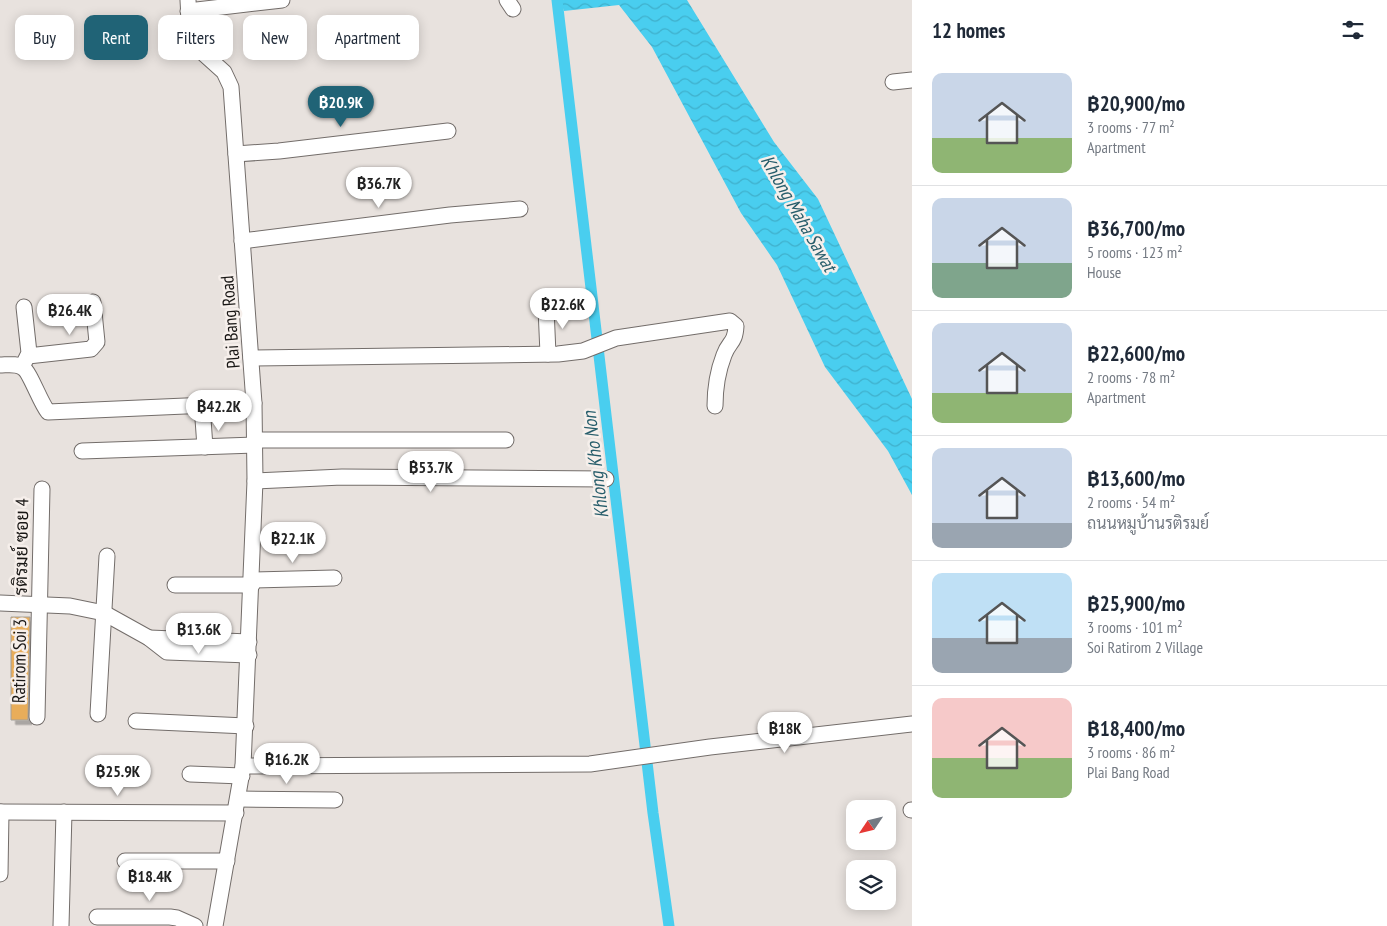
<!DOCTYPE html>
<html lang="en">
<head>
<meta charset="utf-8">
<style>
	:root { --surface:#fff; --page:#f6f6f7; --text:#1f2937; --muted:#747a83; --line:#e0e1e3; --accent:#206376 }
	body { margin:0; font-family:"PT Sans Narrow",Sarabun,sans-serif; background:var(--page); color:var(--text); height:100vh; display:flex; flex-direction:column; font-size:19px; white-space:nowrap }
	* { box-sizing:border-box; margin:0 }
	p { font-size:16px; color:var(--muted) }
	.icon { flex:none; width:28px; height:28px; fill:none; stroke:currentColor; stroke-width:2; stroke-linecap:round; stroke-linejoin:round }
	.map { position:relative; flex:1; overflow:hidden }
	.panel { display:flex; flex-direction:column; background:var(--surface); width:475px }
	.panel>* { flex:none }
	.banner { position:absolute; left:15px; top:15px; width:475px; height:45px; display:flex; gap:10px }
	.needle { width:32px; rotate:235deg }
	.controls { position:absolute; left:846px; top:800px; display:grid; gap:10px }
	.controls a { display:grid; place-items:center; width:50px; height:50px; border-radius:10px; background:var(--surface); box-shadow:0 2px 12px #0003; font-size:25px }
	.price { position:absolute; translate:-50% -42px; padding:0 11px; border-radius:18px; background:#fff; color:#222; font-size:16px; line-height:32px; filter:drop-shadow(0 1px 2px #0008) }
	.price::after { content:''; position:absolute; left:50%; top:30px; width:15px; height:11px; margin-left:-8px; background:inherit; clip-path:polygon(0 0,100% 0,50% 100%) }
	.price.active { background:var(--accent); color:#fff }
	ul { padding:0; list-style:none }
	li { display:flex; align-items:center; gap:15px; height:125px; padding:0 20px }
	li+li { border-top:1px solid var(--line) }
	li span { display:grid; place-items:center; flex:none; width:140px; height:100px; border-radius:10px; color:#555 }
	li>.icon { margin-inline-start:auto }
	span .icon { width:60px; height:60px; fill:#fffc; stroke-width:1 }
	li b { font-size:21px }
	h2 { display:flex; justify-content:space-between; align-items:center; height:60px; padding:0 20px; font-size:21px }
	.tag { padding:0 18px; border-radius:10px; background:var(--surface); box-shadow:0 2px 12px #0003; font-size:18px; line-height:45px }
	.tag.active { background:var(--accent); color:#fff }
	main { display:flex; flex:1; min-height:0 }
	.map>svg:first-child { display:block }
</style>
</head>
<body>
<main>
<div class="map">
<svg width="912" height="926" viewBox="0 0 912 926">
	<defs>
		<pattern id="water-waves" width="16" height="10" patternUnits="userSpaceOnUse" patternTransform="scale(1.25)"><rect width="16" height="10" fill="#49ceef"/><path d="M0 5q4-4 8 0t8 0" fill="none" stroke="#3fb0cc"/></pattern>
		<filter id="shadow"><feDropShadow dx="4.5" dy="4.5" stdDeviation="0" flood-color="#0004"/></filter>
	</defs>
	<rect width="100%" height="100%" fill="#e8e2de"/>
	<polygon fill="url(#water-waves)" points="560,0 687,0 774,142 818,199 912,399 912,495 888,451 825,367 777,265 741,213 652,47 619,5 564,11"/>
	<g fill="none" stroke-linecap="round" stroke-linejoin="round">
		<polyline stroke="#49ceef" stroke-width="11" points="557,0 653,813 669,926"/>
	</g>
	<polygon fill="#e8ad5a" stroke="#a39f9a" filter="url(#shadow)" points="11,617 30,617 28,720 11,720"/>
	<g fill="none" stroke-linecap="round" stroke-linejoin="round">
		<g stroke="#736d6a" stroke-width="17">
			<g id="minor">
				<polyline points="188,0 190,37 194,45 224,72 231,87 254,403 255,481 243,766 215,926"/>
				<polyline points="507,0 513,9"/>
				<polyline points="188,11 282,0"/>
				<polyline points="893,82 912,80"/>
				<polyline points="236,154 279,151 448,131"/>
				<polyline points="242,241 450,215 520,209"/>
				<polyline points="546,308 548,354"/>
				<polyline points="28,356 91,349 97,342 93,302"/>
				<path d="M251,358L558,354L583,351L616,338L730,321L736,326C735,344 729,341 724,355C717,373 715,387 715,406"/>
				<polyline points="24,363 29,353 24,307"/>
				<path d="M0,365C7,365 17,363 23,368C30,372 40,402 48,412L254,403"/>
				<polyline points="203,419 205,447"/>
				<polyline points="255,440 506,440"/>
				<polyline points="82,451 255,445"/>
				<polyline points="255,481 342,477 606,479"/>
				<polyline points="252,580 334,578"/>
				<polyline points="175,585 252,585"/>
				<polyline points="0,603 70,606 104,613 149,638 167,652 249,655"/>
				<polyline points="149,638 249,642"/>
				<polyline points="98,714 107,556"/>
				<polyline points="37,717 42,489"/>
				<polyline points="136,721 246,726"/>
				<polyline points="243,766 590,764 710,747 912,724"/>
				<polyline points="190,774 242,776"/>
				<polyline points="238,799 335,800"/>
				<polyline points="911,810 912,810"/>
				<polyline points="0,812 236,813"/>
				<polyline points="125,861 227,861"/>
				<polyline points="0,874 1,812"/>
				<polyline points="97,917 170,917 177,918 195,926"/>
				<polyline points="61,926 64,812"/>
			</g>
		</g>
		<use href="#minor" stroke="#fff" stroke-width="15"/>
	</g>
	<g text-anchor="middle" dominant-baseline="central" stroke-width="5" stroke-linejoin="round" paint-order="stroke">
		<g font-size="18" fill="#191715" stroke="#f6efeb">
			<text transform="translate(230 322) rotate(-94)">Plai Bang Road</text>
			<text transform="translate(21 547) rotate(-89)">รติรมย์ ซอย 4</text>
			<text transform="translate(19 661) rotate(-89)">Ratirom Soi 3</text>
		</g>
		<g font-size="19" font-style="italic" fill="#275d6b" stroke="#f6efeb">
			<text transform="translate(799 213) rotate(60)">Khlong Maha Sawat</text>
			<text transform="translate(595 465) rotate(-97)">Khlong Kho Non</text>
		</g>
	</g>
</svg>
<div class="controls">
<a><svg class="needle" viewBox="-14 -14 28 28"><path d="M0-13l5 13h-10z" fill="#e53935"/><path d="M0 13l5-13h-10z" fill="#747a83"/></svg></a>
<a><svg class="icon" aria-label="layers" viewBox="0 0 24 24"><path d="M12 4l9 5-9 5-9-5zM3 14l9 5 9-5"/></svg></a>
</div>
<b class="price active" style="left:341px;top:128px">฿20.9K</b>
<b class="price" style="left:379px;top:209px">฿36.7K</b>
<b class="price" style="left:563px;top:330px">฿22.6K</b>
<b class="price" style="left:70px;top:336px">฿26.4K</b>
<b class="price" style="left:219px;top:432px">฿42.2K</b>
<b class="price" style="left:431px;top:493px">฿53.7K</b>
<b class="price" style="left:293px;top:564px">฿22.1K</b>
<b class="price" style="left:199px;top:655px">฿13.6K</b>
<b class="price" style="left:785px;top:754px">฿18K</b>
<b class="price" style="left:287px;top:785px">฿16.2K</b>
<b class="price" style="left:118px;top:797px">฿25.9K</b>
<b class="price" style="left:150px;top:902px">฿18.4K</b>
<div class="banner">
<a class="tag">Buy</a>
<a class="tag active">Rent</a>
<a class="tag">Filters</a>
<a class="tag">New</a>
<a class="tag">Apartment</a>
</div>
</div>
<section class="panel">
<h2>12 homes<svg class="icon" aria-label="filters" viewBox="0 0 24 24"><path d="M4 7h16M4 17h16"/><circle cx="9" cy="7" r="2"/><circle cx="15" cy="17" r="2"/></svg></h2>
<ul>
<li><span style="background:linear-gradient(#c9d6e8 65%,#8fb573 0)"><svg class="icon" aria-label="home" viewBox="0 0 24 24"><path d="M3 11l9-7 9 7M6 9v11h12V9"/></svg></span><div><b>฿20,900/mo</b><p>3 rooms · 77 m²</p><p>Apartment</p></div></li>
<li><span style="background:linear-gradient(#c9d6e8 65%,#7fa58c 0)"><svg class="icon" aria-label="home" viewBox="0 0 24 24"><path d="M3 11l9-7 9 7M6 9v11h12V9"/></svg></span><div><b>฿36,700/mo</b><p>5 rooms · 123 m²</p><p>House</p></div></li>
<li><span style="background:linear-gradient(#c9d6e8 70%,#8fb573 0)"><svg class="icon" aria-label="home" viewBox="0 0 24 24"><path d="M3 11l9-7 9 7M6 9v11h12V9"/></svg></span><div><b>฿22,600/mo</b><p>2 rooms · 78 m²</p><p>Apartment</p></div></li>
<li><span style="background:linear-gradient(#c9d6e8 75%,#9aa5b1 0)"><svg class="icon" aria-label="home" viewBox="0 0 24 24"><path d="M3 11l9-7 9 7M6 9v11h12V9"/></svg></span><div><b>฿13,600/mo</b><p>2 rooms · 54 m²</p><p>ถนนหมูบ้านรติรมย์</p></div></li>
<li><span style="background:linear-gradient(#bfe0f5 65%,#9aa5b1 0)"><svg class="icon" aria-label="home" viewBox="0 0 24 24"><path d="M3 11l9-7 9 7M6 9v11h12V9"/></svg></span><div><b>฿25,900/mo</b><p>3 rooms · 101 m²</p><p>Soi Ratirom 2 Village</p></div></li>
<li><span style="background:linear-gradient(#f6c9c9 60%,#8fb573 0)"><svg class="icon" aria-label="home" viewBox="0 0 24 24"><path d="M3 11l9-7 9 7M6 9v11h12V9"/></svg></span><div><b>฿18,400/mo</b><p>3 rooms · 86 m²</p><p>Plai Bang Road</p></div></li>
</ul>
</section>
</main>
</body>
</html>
